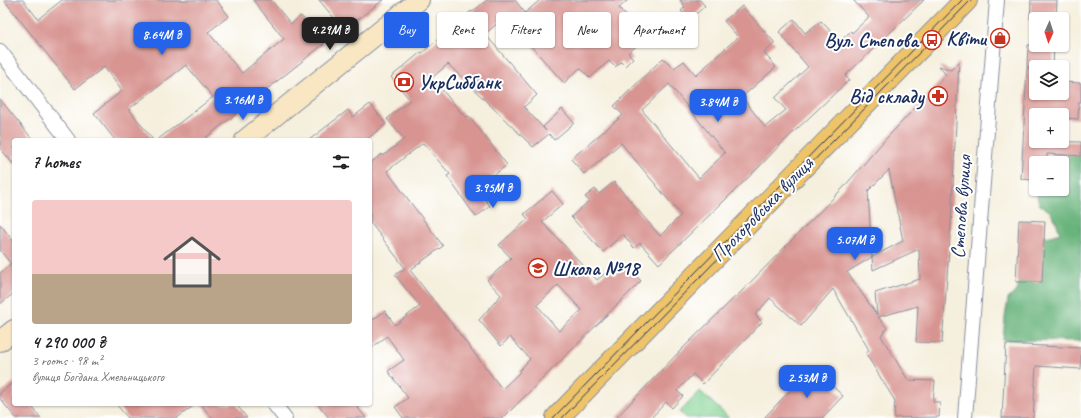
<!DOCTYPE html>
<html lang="en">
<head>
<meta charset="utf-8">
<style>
	:root { --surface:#fff; --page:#f2f2f2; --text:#202124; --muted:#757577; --accent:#2563eb }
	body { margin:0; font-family:Caveat,sans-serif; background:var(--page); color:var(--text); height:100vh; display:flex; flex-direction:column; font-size:15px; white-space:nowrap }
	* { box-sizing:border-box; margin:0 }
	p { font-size:13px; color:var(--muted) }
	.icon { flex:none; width:22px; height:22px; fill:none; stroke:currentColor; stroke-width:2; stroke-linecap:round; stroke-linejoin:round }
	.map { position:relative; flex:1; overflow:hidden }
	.drawer { position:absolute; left:12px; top:138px; width:360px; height:268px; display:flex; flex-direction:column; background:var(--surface); border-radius:4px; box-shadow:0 1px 3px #0004 }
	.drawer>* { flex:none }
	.guide { position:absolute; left:384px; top:12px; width:380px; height:36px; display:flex; gap:8px }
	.needle { width:26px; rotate:183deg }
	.tools { position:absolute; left:1029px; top:12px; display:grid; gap:8px }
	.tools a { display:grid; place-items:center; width:40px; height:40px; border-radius:4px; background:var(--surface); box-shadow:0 1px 3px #0004; font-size:20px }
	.price { position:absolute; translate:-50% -34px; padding:0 9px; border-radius:8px; background:var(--accent); color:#fff; font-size:13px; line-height:26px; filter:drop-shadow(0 1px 2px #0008) }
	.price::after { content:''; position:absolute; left:50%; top:24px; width:12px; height:9px; margin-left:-6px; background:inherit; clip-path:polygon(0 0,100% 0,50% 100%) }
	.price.selected { background:#222; color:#fff }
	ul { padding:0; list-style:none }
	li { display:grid; align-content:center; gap:8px; height:212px; padding:0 20px }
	li span { display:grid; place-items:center; height:124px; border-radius:4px; color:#555 }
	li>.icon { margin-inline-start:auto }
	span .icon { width:72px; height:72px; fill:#fffc; stroke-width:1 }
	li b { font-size:17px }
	h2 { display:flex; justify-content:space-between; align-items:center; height:48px; padding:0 20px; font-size:17px }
	.pill { padding:0 14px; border-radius:4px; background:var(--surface); box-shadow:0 1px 3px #0004; font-size:14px; line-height:36px }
	.pill.selected { background:var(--accent); color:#fff }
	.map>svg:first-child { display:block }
</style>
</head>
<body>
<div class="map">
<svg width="1081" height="418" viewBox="0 0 1081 418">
	<rect width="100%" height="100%" fill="#fff"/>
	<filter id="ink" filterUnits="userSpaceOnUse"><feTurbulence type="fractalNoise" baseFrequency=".025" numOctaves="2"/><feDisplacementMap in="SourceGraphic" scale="8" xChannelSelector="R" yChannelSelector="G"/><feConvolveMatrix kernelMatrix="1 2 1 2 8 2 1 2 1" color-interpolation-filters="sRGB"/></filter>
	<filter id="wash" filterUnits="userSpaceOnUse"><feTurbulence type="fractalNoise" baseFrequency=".012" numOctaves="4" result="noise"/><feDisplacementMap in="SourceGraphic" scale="16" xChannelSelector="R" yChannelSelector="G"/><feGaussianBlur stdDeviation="0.9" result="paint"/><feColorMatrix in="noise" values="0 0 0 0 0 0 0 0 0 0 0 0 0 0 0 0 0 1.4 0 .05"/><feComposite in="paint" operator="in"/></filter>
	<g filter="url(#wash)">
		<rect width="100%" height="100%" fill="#f5efdd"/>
		<polygon fill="#82d292" stroke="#4e8078" points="700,391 729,418 686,418 680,412"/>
		<path fill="#69b47c" stroke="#42726d" d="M1081,152V341L1003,340L1005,317L1008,299L1018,289L1025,226L1047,237L1060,233C1055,219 1054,212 1040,205L1037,197L1038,189H1062V163H1040L1043,158L1055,155Z"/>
		<g id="blocks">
			<g fill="#d89491" fill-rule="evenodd">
				<polygon points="4,0 23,0 38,19 62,0 216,0 229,16 208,32 242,73 284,39 253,0 271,0 291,24 301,16 324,44 203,140 157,140 213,97 186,65 129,109 153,140 115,140 94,113 122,91 104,67 75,89"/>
				<polygon points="319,0 383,0 344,30"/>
				<path d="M487,0H515L525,13L540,0H628L619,8L646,38L628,53L633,58L625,66L621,62L615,67L609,61L590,78L580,68L564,83L505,17L485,34L537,95L524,107L546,131L543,127L562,109L574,123L554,140L549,134L533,147L448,64L432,78L465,117L469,116L507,165L477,188L490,206L476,217L447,176L450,174L423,143L387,171L443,246L410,270L502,389L520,372L519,371L530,359L510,337L501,346L479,320L501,295L487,280L511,258L499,245L528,219L524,214L552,191L563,204L542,222L597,280L609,270L615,275L626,265L641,281L503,418H403L395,407L408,398L388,371L404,360L387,336L370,349V322L385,311L395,325L420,306L395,275L405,268L370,222V163L382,154L383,156L404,139L387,119L410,100L391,77L421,52L422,53L471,11L472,12ZM558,285L582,310L559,331L537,305Z"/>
				<polygon points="680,0 700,0 705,6 689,20 681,11 685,7"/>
				<path d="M853,0H924L845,76L849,80L780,145L758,168L659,264L640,243L634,248L623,234L603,252L571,217L589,201L585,197L595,189L599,194L614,182L660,236L681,215L621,143L584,174L571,159L623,115L614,106L663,58L674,68L684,61L696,75L738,37L724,21L742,6L775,43L764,53L776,67L742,97L765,127L786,110L775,98L808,67L779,32L794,19L805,33L821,21L840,41L851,31L852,33L869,17ZM669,84L725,153L699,178L642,110Z"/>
				<polygon points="1031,0 1057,0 1056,19 1030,19"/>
				<polygon points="1028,45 1054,45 1053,67 1027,67"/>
				<path d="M959,62L951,224L942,343L916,342L918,306L878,317L887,328L881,336L908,380L935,381L933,402H940L939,417L894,418L895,401L866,354L869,350L833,289L801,326L770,298L755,315L762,322L703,384L693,374L677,391L683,396L672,408L666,402L651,418H616L678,353L736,296V297L843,188L882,143L946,75L939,66L951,70ZM889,170L903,241L872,257L868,191ZM919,249L920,279L875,293L877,315L847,272L872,257L873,270Z"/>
				<polygon points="1027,68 1036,68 1036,93 1062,93 1062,82 1081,83 1081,102 1079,102 1078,119 1062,118 1062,115 1036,115 1036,141 1081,142 1081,156 1047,154 1047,160 1035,159 1034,180 1021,179"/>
				<polygon points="0,99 33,140 14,140 14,165 0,148"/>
				<polygon points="370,104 386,124 366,140 309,140 348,110 353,117"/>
				<polygon points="1019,220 1045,221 1042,282 1016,282"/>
				<polygon points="0,224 14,242 14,293 0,304 0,273 11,264 0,250"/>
				<polygon points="1006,344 1081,348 1081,369 1036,366 1033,418 1002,418"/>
				<polygon points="812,367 843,396 822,418 764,418"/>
				<polygon points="14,382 14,404 30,404 41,418 16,418 0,399 0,393"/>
				<polygon points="116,404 196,404 177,418 128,418"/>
				<polygon points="201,404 236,404 247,418 212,418"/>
				<polygon points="318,404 355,404 366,418 329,418"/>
			</g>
		</g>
	</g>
	<g filter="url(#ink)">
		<use href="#blocks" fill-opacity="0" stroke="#888f9e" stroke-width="1"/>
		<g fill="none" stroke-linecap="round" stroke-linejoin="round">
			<g stroke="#888f9e" stroke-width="16">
				<g id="street">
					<polyline points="0,51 68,140"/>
					<polyline points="274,404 285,418"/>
					<polyline points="965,418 997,0"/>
				</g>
			</g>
			<g stroke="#888f9e" stroke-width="22">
				<g id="secondary">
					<polyline points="245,140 419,0"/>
					<polyline points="0,341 14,330"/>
				</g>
			</g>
			<g stroke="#888f9e" stroke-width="24">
				<polyline id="primary" points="557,418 966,0"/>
			</g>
			<use href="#street" stroke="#fff" stroke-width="14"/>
			<use href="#secondary" stroke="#f9e7c3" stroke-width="20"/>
			<use href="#primary" stroke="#efc469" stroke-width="22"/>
			<g stroke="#1b2f5e" stroke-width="1">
				<polyline points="553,418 962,0"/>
				<polyline points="562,418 971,0"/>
			</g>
		</g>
	</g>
	<defs>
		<g id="shop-ring" transform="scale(1)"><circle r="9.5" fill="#fff" stroke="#c8321e" stroke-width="1.5"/><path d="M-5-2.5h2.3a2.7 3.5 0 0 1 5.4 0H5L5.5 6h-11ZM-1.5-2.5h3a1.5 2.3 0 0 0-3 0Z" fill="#c8321e"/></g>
		<g id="bus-ring" transform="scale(1)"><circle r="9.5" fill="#fff" stroke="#c8321e" stroke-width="1.5"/><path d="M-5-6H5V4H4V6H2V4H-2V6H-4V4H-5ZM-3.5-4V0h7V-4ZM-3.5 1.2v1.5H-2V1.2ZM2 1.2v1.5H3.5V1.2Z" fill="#c8321e"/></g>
		<g id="bank-ring" transform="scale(1)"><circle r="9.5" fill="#fff" stroke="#c8321e" stroke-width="1.5"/><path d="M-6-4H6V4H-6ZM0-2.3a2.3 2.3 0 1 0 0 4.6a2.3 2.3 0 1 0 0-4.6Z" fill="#c8321e"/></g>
		<g id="pharmacy-ring" transform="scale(1)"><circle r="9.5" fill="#fff" stroke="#c8321e" stroke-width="1.5"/><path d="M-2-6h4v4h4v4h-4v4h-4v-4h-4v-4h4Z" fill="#c8321e"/></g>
		<g id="school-ring" transform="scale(1)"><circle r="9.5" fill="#fff" stroke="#c8321e" stroke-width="1.5"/><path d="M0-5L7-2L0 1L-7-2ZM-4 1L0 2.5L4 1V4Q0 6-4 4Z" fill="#c8321e"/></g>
	</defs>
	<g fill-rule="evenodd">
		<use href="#shop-ring" x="1000" y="38"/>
		<use href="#bus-ring" x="932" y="40"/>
		<use href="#bank-ring" x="404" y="82"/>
		<use href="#pharmacy-ring" x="938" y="96"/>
		<use href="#school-ring" x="538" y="268"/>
	</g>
	<g text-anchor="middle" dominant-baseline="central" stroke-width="4" stroke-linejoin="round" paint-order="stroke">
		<g font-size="20" font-weight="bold" fill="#1b2f5e" stroke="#fff" text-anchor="end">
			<text x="986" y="38">Квіти</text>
			<text x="918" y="40">Вул. Степова</text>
			<text x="418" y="82" text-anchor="start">УкрСиббанк</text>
			<text x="924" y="96">Від складу</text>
			<text x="552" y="268" text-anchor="start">Школа №18</text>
		</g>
		<g font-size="20" fill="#1b2f5e" stroke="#fff">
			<text transform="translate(961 207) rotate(-86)">Степова вулиця</text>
			<text transform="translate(762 209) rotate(-46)">Прохоровська вулиця</text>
		</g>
	</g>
</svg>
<div class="tools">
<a><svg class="needle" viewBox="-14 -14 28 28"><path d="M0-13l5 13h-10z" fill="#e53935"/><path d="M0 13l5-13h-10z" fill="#757577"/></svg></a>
<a><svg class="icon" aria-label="layers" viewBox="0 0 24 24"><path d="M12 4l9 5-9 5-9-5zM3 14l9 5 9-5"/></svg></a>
<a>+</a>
<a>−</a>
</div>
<b class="price selected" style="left:330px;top:51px">4.29M ₴</b>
<b class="price" style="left:162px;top:56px">8.64M ₴</b>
<b class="price" style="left:243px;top:121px">3.16M ₴</b>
<b class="price" style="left:718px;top:123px">3.84M ₴</b>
<b class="price" style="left:493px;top:209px">3.95M ₴</b>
<b class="price" style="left:855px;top:261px">5.07M ₴</b>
<b class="price" style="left:807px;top:399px">2.53M ₴</b>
<div class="guide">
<a class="pill selected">Buy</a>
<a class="pill">Rent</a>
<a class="pill">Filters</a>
<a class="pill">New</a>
<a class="pill">Apartment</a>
</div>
<section class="drawer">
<h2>7 homes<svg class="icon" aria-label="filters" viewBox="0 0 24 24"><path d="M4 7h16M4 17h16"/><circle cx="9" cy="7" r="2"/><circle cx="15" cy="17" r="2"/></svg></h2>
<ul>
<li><span style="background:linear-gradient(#f6c9c9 60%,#b9a48a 0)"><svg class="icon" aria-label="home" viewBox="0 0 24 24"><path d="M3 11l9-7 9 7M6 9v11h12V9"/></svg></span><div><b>4 290 000 ₴</b><p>3 rooms · 98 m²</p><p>вулиця Богдана Хмельницького</p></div></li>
</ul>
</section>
</div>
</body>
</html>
